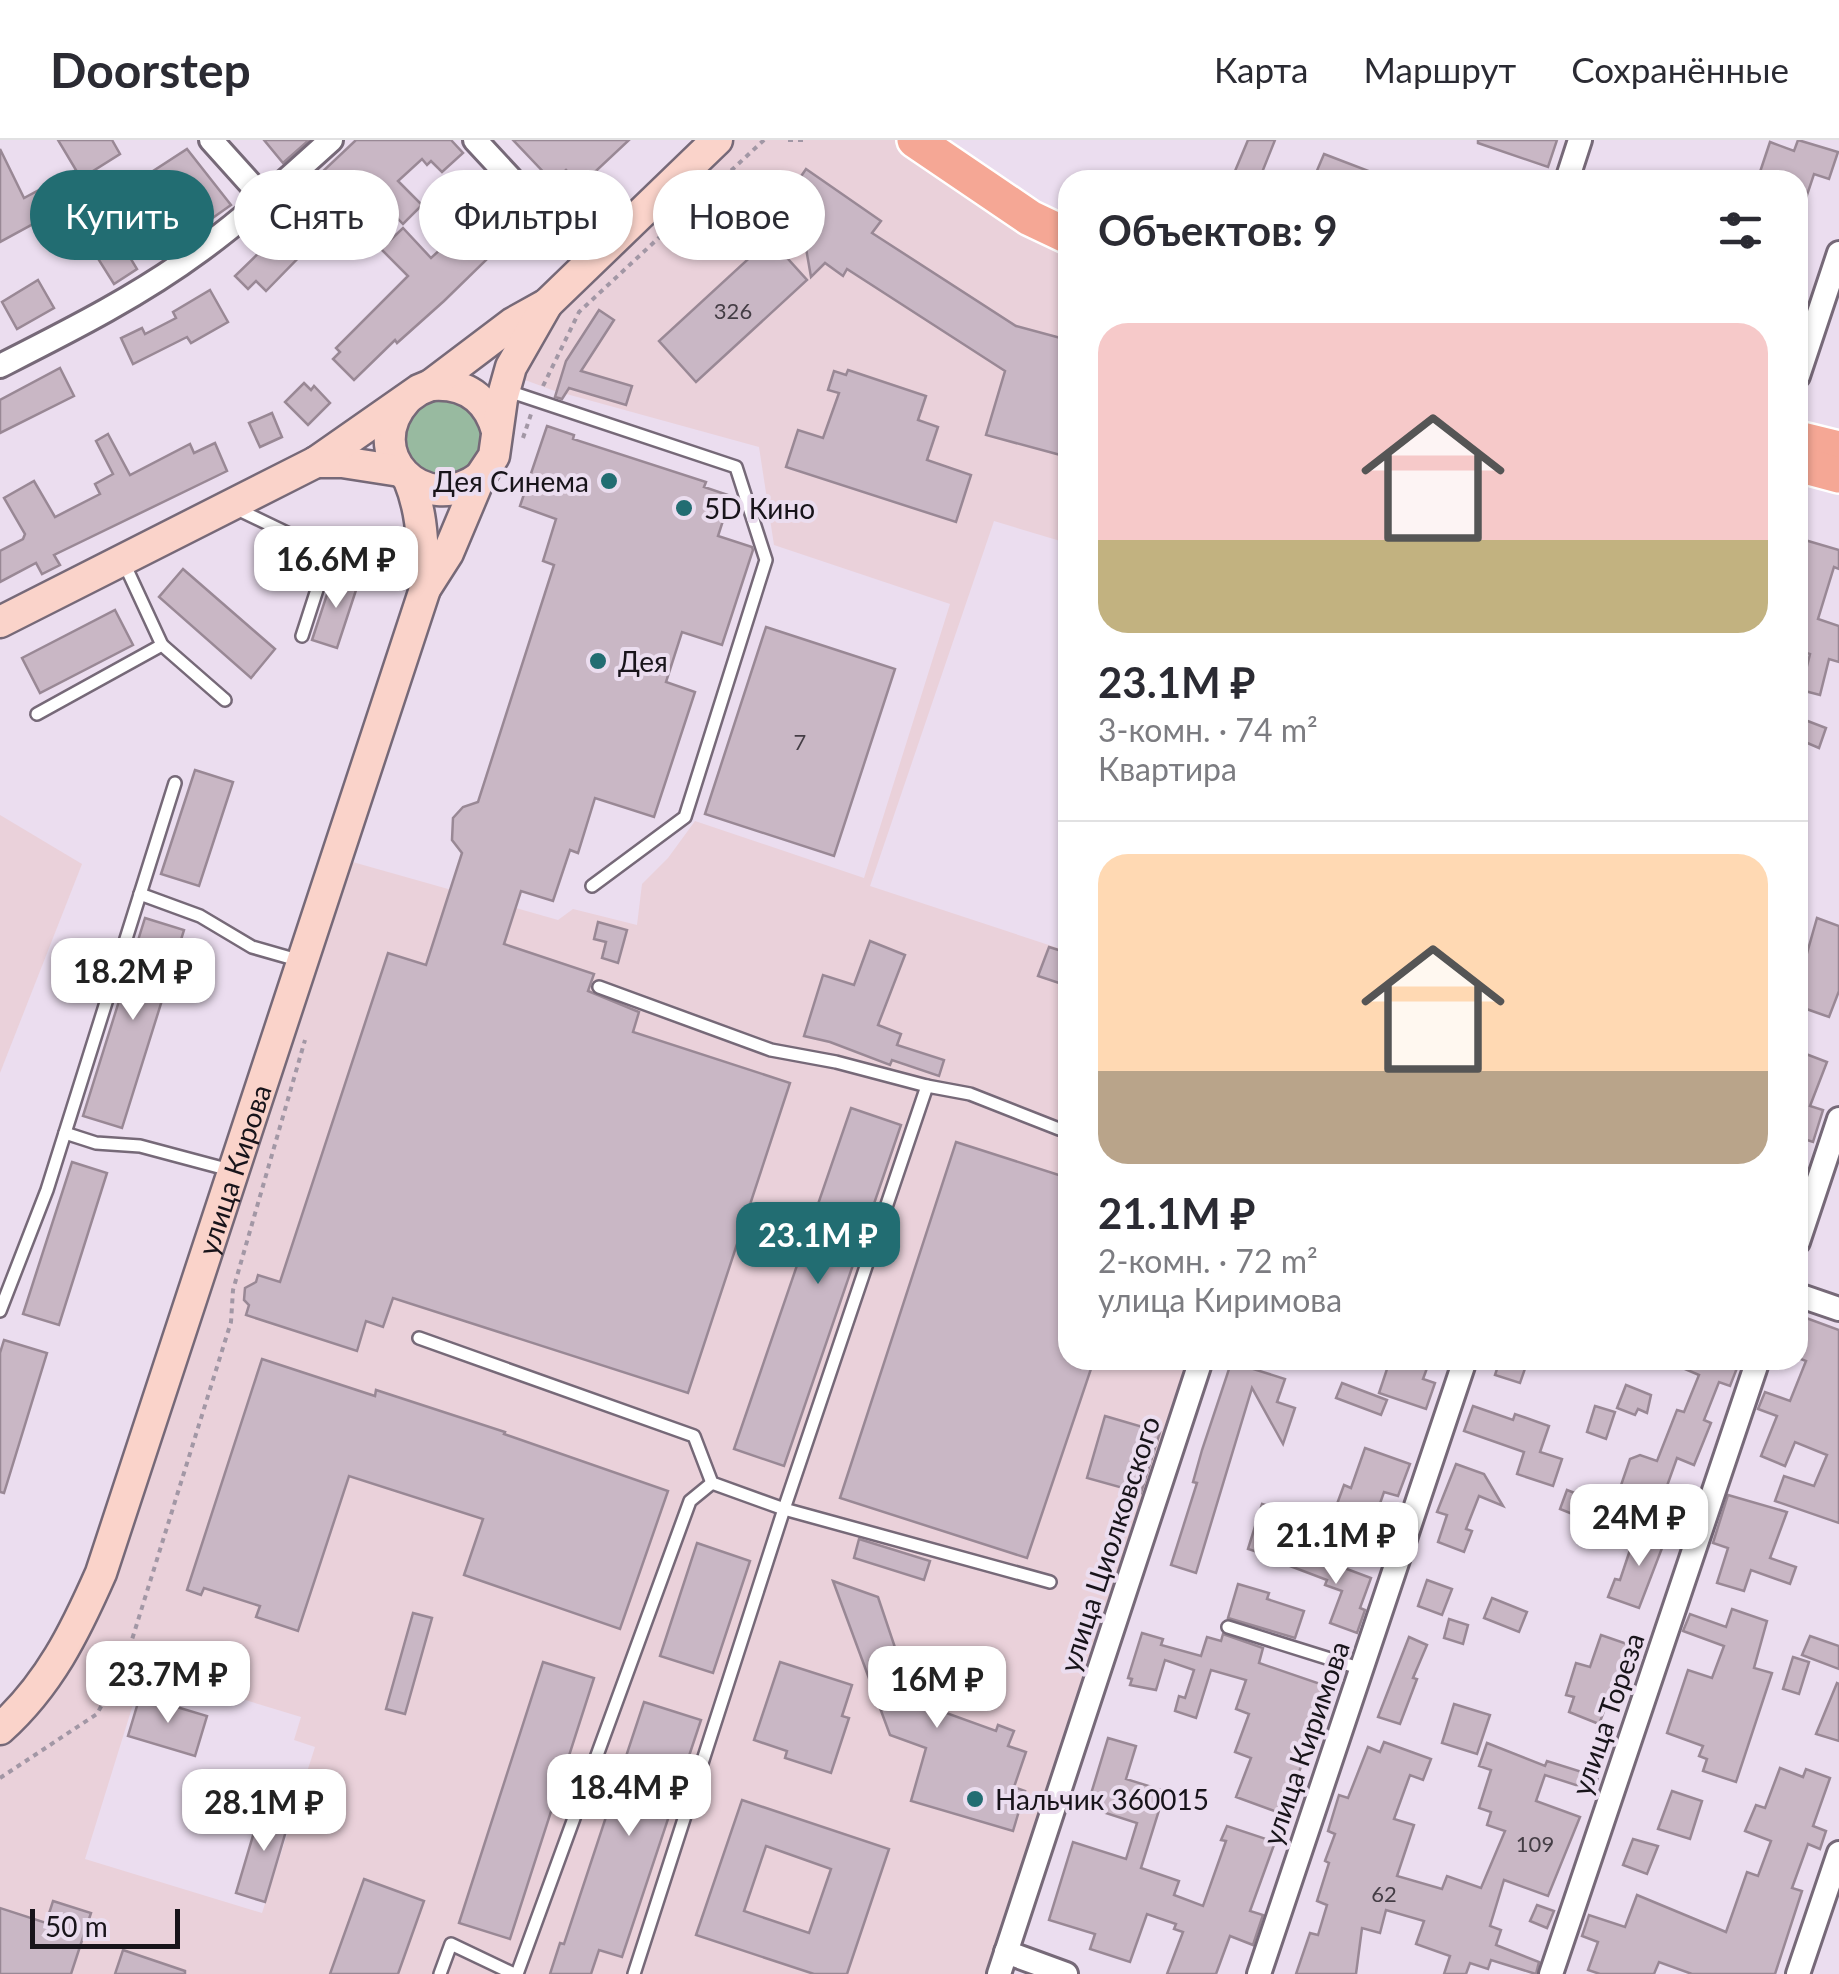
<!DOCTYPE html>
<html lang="ru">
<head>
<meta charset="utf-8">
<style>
	:root { --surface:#fff; --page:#f7f7f7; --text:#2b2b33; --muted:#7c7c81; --line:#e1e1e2; --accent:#226d72 }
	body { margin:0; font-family:Lato,sans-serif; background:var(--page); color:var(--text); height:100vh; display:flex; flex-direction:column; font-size:38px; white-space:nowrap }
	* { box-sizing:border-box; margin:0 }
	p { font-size:32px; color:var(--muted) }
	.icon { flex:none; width:55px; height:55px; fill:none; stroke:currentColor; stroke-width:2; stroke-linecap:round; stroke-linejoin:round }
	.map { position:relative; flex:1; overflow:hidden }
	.side { position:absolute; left:1058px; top:30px; width:750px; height:1200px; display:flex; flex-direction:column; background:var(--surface); border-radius:30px; box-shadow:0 2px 8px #0004 }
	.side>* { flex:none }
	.banner { position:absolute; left:30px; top:30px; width:878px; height:90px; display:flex; gap:20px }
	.scale { position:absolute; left:30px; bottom:25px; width:150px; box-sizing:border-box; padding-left:10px; border:5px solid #18141a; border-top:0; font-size:28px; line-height:35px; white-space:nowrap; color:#18141a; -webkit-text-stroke:8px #ebddef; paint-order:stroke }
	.price { position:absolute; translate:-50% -85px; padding:0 22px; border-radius:20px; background:#fff; color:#222; font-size:32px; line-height:65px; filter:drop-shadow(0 2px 5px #0008) }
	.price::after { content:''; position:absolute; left:50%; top:60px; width:30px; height:22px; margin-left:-15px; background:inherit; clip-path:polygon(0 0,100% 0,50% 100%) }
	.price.active { background:var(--accent); color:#fff }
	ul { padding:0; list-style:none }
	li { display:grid; align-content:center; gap:20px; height:530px; padding:0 40px }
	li+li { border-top:2px solid var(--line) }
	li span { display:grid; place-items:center; height:310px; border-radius:30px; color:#555 }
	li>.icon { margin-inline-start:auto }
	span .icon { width:180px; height:180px; fill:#fffc; stroke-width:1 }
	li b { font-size:42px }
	h2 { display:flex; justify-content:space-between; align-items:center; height:120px; padding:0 40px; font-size:42px }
	.pill { padding:0 35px; border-radius:45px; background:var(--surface); box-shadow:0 2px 8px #0004; font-size:35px; line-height:90px }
	.pill.active { background:var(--accent); color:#fff }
	header { display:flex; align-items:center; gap:60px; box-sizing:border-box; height:140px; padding:0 50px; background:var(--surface); border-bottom:2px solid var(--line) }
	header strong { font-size:48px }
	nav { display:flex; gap:55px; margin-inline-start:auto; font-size:35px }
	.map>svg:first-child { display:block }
</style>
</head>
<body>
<header>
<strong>Doorstep</strong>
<nav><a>Карта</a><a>Маршрут</a><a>Сохранённые</a></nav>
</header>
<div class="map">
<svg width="1839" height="1834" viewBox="0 0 1839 1834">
	<rect width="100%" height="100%" fill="#ebddef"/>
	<g fill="#ead1da" fill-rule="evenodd">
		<path d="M717,0H915L1067,96V403L994,381L870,746L1067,811L1068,1220H1201L999,1834H0V1589L59,1521L335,717L558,780L573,769L637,785L642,744L668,718L695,681L864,738L950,464L774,405L759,307L552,250L509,234L520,209ZM144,1529L301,1577L294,1600L315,1607L262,1773L85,1719Z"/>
		<polygon points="0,675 82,724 0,933"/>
	</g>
	<circle fill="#98baa0" cx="443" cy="298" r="38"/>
	<g fill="#c9b7c5" stroke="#998895" stroke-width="2.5" fill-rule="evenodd">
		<polygon points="58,0 112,0 120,14 82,38 90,53 0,102 0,9 24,58 76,30"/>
		<polygon points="264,0 309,0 283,23"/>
		<polygon points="356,0 451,0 463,13 442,32 431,21 427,25 422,19 398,41 422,65 403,84 375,55 357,72 350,65 266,151 256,141 248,149 235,136 330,44 320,34"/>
		<polygon points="513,0 629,0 581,45 566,30 553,42"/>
		<polygon points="1248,0 1275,0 1259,40 1235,31"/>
		<polygon points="1478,0 1557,0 1548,27 1478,3"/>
		<polygon points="1798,0 1838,12 1829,39 1814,34 1801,73 1798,73 1798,40 1784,40 1760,32 1770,2 1794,11"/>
		<polygon points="187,9 231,65 197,89 189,77 181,82 163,64 174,87 129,116 137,129 114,144 97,117 123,101 108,77 134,61 127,48"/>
		<polygon points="1324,14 1387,38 1387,40 1313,40"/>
		<polygon points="806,29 881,81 872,93 1016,186 1068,200 1068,317 986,295 1005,231 847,129 843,136 825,123 811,137 795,45"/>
		<polygon points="493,48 526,81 444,161 397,203 395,200 354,240 333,219 340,212 336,208 408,136 381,109 403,88 431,118 457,94 454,91"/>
		<polygon points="770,99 807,140 696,242 659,201"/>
		<polygon points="38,140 54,168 17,189 2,162"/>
		<polygon points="210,150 228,182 191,203 187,197 133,224 121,198 142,188 145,194 176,178 173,172"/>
		<polygon points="599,170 614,180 581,231 632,246 626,265 569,248 562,259 555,257 566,221"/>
		<polygon points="60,228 74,256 0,293 0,260"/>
		<polygon points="848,230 926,256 918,280 938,287 927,320 971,335 956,382 786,327 798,290 823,298 839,253 828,250 834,231 846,235"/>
		<polygon points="304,243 311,250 314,246 330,263 308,285 285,262"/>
		<polygon points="272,273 282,297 260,307 249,283"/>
		<polygon points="547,286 574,295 573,299 706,342 704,347 731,356 718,396 752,407 753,410 722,505 682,492 666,542 695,552 654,677 595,658 578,713 570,710 553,761 521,751 504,804 594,834 588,851 639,872 633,892 790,943 688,1253 393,1158 383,1187 366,1181 357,1211 246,1175 249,1165 244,1160 245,1148 256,1142 258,1135 280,1142 388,813 426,825 462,713 452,700 453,678 463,667 478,662 554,425 543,421 556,379 520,366"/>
		<polygon points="108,294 130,335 190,304 194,313 215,303 227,331 54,415 60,425 42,434 36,423 0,442 0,411 23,399 25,394 4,358 34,341 55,377 100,354 95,344 113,334 96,301"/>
		<polygon points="1798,398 1839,410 1839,429 1834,427 1818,479 1839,486 1839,522 1829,519 1820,555 1801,550 1810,514 1798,510"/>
		<polygon points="183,429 275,509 251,538 159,457"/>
		<polygon points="334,433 359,441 337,508 312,500"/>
		<polygon points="115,470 133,505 40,553 22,518"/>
		<polygon points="766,487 895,529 834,716 705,674"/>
		<polygon points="1805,580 1826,588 1819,608 1798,599"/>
		<polygon points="195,630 233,642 199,746 161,734"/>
		<polygon points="145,778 184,790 122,988 83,976"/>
		<polygon points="1817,778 1839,786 1839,851 1829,877 1798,866 1798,845"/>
		<polygon points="598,782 627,790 618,823 602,818 606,802 594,799"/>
		<polygon points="870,801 905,815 878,885 901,894 897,905 944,920 939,936 892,920 890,925 830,902 804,896 823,835 854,845"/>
		<polygon points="1049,807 1068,813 1068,846 1038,836"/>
		<polygon points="1798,911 1827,922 1810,966 1823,970 1813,1002 1798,997"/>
		<polygon points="851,968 901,985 784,1326 734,1309"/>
		<polygon points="956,1002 1068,1038 1068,1220 1094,1220 1027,1418 840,1358"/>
		<polygon points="72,1022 107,1033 59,1185 23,1174"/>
		<polygon points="1798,1175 1839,1190 1839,1383 1775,1361 1784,1336 1814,1346 1827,1315 1795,1302 1785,1326 1761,1316 1777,1276 1758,1269 1765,1252 1790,1261 1806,1221 1798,1218"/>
		<polygon points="4,1200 47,1213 4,1353 0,1352 0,1213"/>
		<polygon points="262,1219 375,1256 376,1250 505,1292 504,1294 668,1351 620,1489 464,1435 483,1379 349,1336 298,1491 256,1477 260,1466 204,1448 201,1455 187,1450"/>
		<polygon points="1232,1220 1253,1220 1250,1228 1285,1239 1277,1262 1295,1268 1283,1304 1252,1248 1196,1433 1171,1425 1197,1343 1193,1342 1202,1310"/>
		<polygon points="1390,1220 1430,1220 1423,1239 1435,1243 1426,1269 1379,1253"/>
		<polygon points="1500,1220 1528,1220 1520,1243 1495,1235"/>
		<polygon points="1664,1220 1716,1220 1737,1228 1730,1246 1719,1242 1704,1280 1711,1283 1694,1325 1677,1318 1662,1360 1653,1357 1650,1366 1618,1354 1630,1319 1640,1315 1657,1321 1677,1270 1684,1272 1699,1235"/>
		<polygon points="1342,1243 1387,1260 1381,1275 1336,1258"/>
		<polygon points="1626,1245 1651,1255 1647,1273 1638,1269 1635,1275 1617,1268"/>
		<polygon points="1473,1266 1513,1280 1515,1274 1549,1286 1540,1312 1562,1319 1553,1346 1517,1334 1524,1312 1464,1291"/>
		<polygon points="1595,1266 1615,1272 1606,1299 1587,1292"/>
		<polygon points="1105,1276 1160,1292 1141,1353 1087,1338"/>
		<polygon points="1365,1308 1410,1324 1398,1356 1384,1352 1375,1378 1337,1364 1344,1345 1351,1348"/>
		<polygon points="1456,1324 1484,1334 1503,1366 1479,1356 1466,1389 1472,1391 1464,1412 1438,1402 1447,1375 1437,1372"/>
		<polygon points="1567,1350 1613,1368 1605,1387 1560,1369"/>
		<polygon points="1728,1355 1787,1372 1770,1418 1796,1427 1790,1444 1751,1430 1744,1451 1717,1443 1728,1408 1713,1403"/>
		<polygon points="1262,1364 1293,1373 1279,1419 1248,1409"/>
		<polygon points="1643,1387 1667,1395 1639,1468 1608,1457 1615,1439 1620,1440 1630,1410 1635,1412"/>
		<polygon points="859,1399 930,1421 924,1440 854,1418"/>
		<polygon points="697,1403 750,1421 713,1533 660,1516"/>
		<polygon points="1288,1407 1371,1438 1360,1468 1365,1470 1357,1493 1330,1483 1342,1451 1325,1445 1327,1440 1282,1423"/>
		<polygon points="1427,1440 1452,1449 1442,1475 1418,1466"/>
		<polygon points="833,1441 878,1457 913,1561 996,1591 998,1585 1014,1591 1008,1606 1026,1612 1014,1647 1025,1651 1013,1691 911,1661 926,1608 890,1595"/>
		<polygon points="1238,1444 1269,1453 1267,1459 1304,1471 1295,1498 1228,1478"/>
		<polygon points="1492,1458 1527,1472 1519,1492 1484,1478"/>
		<polygon points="1732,1469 1767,1481 1754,1528 1772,1533 1736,1642 1703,1631 1707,1619 1699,1616 1703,1606 1667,1593 1688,1530 1712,1538 1724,1506 1683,1491 1690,1474 1726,1487"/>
		<polygon points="413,1473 432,1478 405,1574 386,1569"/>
		<polygon points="1449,1479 1468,1485 1463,1504 1444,1498"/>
		<polygon points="1142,1493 1163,1499 1161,1505 1201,1516 1207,1497 1221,1501 1223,1494 1263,1508 1259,1523 1335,1549 1318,1598 1312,1596 1298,1635 1292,1633 1277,1672 1236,1657 1251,1618 1235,1612 1249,1574 1236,1569 1246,1540 1211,1530 1196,1578 1175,1571 1179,1556 1185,1558 1194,1530 1165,1520 1156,1550 1130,1545 1132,1539 1128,1538"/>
		<polygon points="1601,1495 1630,1505 1599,1584 1569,1572 1574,1557 1566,1555 1576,1523 1590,1527"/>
		<polygon points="1810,1496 1839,1506 1839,1529 1802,1515"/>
		<polygon points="1409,1497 1427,1505 1413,1538 1417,1539 1400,1584 1378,1577"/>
		<polygon points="1793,1517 1809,1522 1799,1554 1783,1549"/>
		<polygon points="543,1522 594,1538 510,1799 459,1783"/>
		<polygon points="780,1522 852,1545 842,1576 849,1578 831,1633 785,1618 787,1611 754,1600"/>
		<polygon points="1837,1543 1839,1544 1839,1601 1816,1594"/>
		<polygon points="140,1556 207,1576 195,1616 128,1596"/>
		<polygon points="644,1562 701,1580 622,1817 599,1810 591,1834 550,1834 560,1803 564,1804"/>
		<polygon points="1454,1564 1490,1575 1477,1614 1442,1603"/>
		<polygon points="1108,1598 1136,1606 1126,1639 1165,1651 1141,1728 1179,1741 1174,1755 1203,1766 1226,1701 1221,1700 1227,1686 1275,1702 1250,1771 1263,1775 1253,1805 1230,1796 1216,1834 1167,1834 1183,1792 1174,1789 1176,1784 1147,1774 1130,1822 1090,1809 1095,1794 1049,1780 1073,1702 1126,1719 1137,1683 1087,1667"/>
		<polygon points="1384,1602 1431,1619 1423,1640 1410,1635 1394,1679 1414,1685 1397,1736 1442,1749 1447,1736 1481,1748 1505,1691 1487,1685 1491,1672 1479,1668 1491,1630 1479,1626 1487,1603 1545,1626 1547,1621 1598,1637 1594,1651 1545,1635 1536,1661 1580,1677 1548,1756 1504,1740 1490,1786 1501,1790 1496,1805 1539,1822 1536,1834 1491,1820 1488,1829 1470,1823 1466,1834 1444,1834 1450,1816 1416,1804 1424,1781 1386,1770 1380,1793 1362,1788 1356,1834 1296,1834 1310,1793 1318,1795 1327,1765 1317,1761 1329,1723 1325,1721 1335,1694 1328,1691 1339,1655 1348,1658 1368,1607 1380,1612"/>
		<polygon points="1780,1628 1803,1637 1806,1629 1830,1638 1813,1686 1826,1691 1820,1709 1808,1704 1792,1748 1802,1751 1775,1834 1692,1834 1659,1822 1654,1834 1600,1834 1588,1830 1598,1802 1582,1796 1589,1775 1625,1787 1637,1755 1726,1792 1747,1732 1758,1736 1771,1701 1745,1691 1756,1665 1765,1668"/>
		<polygon points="1672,1651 1702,1661 1690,1699 1658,1689"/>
		<path d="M742,1660L889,1709L847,1834H814L696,1795ZM766,1706L831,1729L809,1793L744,1771Z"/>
		<polygon points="262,1665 291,1674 265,1762 236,1753"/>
		<polygon points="1633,1699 1658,1706 1647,1734 1623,1725"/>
		<polygon points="364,1739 424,1761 398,1834 330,1834"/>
		<polygon points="53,1761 91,1773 71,1834 0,1834 0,1768 46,1783"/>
		<polygon points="1537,1765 1554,1771 1547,1788 1530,1781"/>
		<polygon points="123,1810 185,1831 185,1834 115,1834"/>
	</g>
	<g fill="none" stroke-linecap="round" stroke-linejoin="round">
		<g stroke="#766978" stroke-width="16">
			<g id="lane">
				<polyline points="505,250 736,327 766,420 685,677 592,746"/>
				<polyline points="237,369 316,407 323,431 302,496"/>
				<polyline points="124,423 162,505"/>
				<polyline points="37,574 162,505 225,560"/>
				<polyline points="140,754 200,776 252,807 301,821"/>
				<polyline points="599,847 771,910 836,922 927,946"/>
				<polyline points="65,993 96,1003 140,1006 230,1030"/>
				<polyline points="0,1171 47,1050 175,643"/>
				<polyline points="419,1198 694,1296 712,1343 784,1369 1050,1442"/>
				<polyline points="1228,1487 1362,1529"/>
				<polyline points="440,1834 451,1804 514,1834"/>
				<polyline points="517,1834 690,1361 712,1343"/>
				<polyline points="634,1834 784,1369 927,946 970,954 1059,989"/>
			</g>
		</g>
		<g stroke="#766978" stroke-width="28">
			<g id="street">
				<polyline points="211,0 265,60"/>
				<polyline points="475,0 589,123"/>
				<polyline points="1567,40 1580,0"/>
				<path d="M0,226C69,191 139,156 201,110C247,76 289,38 331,0"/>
				<polyline points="1798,236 1839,113"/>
				<polyline points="1798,1102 1839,979"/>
				<polyline points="1798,1155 1839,1169"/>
				<polyline points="1006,1812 1066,1834"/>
				<polyline points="999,1834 1201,1220"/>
				<polyline points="1259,1834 1465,1220"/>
				<polyline points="1551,1834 1758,1220"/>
				<polyline points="1798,1834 1839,1713"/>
			</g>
		</g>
		<g stroke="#766978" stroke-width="35">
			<g id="secondary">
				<path d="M431,245C465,242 488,258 497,291"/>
				<path d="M406,260C359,312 423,379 480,337"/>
				<polyline points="316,322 342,322 400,331"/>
				<path d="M409,340C424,376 422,410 425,449"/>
				<polyline points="0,482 316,322 419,250 431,245 513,183 547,164 717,0"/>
				<path id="s1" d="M0,1589C49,1545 75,1492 101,1433L425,449L448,413L480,337L494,316L502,259L511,227L547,164"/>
			</g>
		</g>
		<g stroke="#fff" stroke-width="40">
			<g id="primary">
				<polyline points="915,0 1030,78 1068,96"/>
				<polyline points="1798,299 1839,309"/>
				<polyline points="1798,324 1839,335"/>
			</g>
		</g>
		<g stroke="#a297a5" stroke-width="4" stroke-dasharray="5 5" stroke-linecap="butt">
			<polyline points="788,0 805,0"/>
			<polyline points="543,246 579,172 764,0"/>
			<polyline points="523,298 531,274"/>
			<polyline points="0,1638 97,1574 125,1522 231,1182 233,1150 305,900"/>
		</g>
		<use href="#lane" stroke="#fff" stroke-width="11"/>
		<use href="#street" stroke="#fff" stroke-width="22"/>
		<use href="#secondary" stroke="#fad3ca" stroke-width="30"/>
		<use href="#primary" stroke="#f5a795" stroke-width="35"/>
	</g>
	<g fill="#226d72" stroke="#ebddef" stroke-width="4">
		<circle cx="609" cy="341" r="10"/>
		<circle cx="684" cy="368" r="10"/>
		<circle cx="598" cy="521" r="10"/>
		<circle cx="975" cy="1659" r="10"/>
	</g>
	<g text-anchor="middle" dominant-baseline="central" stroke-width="8" stroke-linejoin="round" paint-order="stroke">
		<g font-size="22" fill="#443d45">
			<text x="733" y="170">326</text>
			<text x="800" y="601">7</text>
			<text x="1535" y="1703">109</text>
			<text x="1384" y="1753">62</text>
		</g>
		<g font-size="28" fill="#18141a" stroke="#ebddef" text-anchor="start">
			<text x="589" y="341" text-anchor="end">Дея Синема</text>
			<text x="704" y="368">5D Кино</text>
			<text x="618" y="521">Дея</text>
			<text x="995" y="1659">Нальчик 360015</text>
		</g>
		<g font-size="28" fill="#18141a" stroke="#ebddef">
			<text stroke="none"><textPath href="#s1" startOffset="612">улица Кирова</textPath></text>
			<text transform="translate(1109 1404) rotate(-72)">улица Циолковского</text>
			<text transform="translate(1607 1574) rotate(-71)">улица Тореза</text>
			<text transform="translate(1305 1603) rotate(-71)">улица Киримова</text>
		</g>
	</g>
</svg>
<div class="scale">50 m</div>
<b class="price" style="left:336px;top:471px">16.6M ₽</b>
<b class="price" style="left:133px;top:883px">18.2M ₽</b>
<b class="price active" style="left:818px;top:1147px">23.1M ₽</b>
<b class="price" style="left:1639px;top:1429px">24M ₽</b>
<b class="price" style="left:1336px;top:1447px">21.1M ₽</b>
<b class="price" style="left:168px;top:1586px">23.7M ₽</b>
<b class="price" style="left:937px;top:1591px">16M ₽</b>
<b class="price" style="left:629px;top:1699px">18.4M ₽</b>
<b class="price" style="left:264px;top:1714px">28.1M ₽</b>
<div class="banner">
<a class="pill active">Купить</a>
<a class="pill">Снять</a>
<a class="pill">Фильтры</a>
<a class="pill">Новое</a>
</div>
<section class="side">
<h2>Объектов: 9<svg class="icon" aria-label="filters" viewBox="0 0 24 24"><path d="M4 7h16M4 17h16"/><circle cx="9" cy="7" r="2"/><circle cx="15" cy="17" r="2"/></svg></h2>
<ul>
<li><span style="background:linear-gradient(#f6c9c9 70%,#c2b280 0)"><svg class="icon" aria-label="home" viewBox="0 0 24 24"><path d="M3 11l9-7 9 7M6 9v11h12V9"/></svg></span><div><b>23.1M ₽</b><p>3-комн. · 74 m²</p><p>Квартира</p></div></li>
<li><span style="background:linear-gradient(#ffd9b3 70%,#b9a48a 0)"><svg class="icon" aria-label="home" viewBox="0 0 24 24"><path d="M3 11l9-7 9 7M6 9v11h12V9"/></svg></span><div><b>21.1M ₽</b><p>2-комн. · 72 m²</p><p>улица Киримова</p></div></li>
</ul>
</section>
</div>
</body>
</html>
